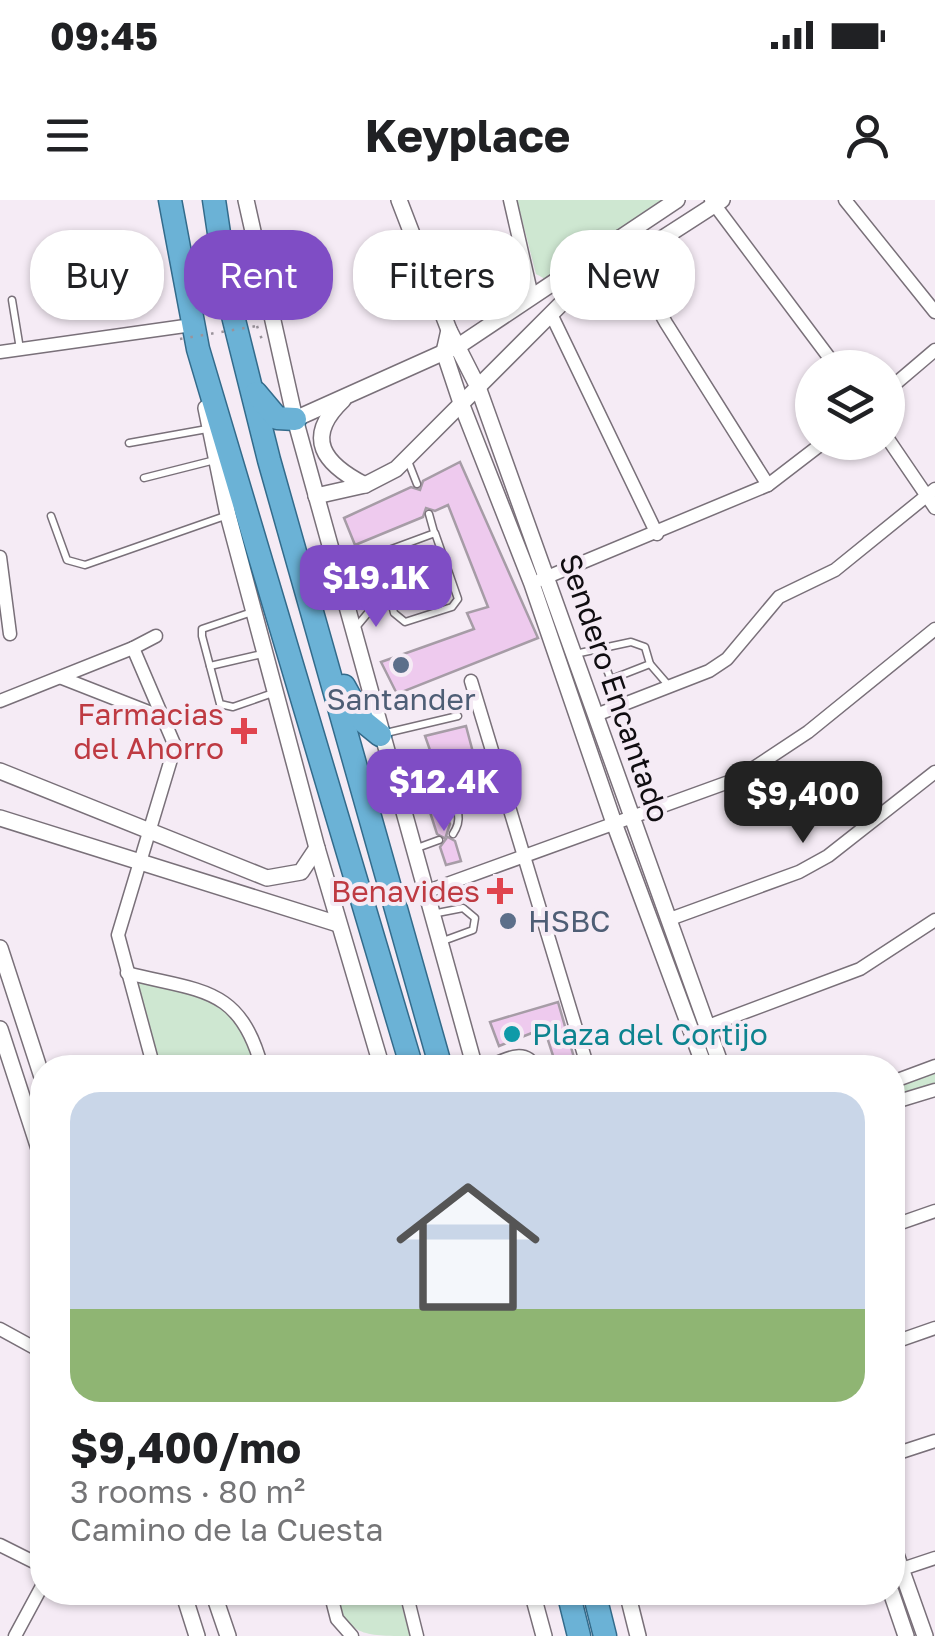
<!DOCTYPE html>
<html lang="en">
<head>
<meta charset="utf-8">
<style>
	:root { --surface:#fff; --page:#f2f2f2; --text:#202124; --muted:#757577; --line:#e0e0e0; --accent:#7f4dc5 }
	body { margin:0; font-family:"Golos Text",sans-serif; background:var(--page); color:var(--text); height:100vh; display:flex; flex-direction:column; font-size:38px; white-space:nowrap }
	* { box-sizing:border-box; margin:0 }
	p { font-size:32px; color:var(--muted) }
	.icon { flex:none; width:55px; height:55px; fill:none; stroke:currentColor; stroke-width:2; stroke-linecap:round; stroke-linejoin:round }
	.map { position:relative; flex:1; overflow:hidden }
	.side { position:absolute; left:30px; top:855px; width:875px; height:550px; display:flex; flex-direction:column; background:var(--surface); border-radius:40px; box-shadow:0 2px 8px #0004 }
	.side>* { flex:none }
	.hud { position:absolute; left:30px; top:30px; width:875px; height:90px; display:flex; gap:20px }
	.controls { position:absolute; left:795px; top:150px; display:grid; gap:20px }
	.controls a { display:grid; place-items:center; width:110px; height:110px; border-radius:50%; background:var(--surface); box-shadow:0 2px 8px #0004; font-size:50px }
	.price { position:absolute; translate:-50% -85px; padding:0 22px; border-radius:20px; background:var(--accent); color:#fff; font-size:32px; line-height:65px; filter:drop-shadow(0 2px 5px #0008) }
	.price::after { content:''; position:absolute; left:50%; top:60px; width:30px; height:22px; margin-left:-15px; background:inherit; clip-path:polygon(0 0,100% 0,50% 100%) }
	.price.current { background:#222; color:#fff }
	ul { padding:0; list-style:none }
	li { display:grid; align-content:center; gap:20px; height:530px; padding:0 40px }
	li+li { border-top:2px solid var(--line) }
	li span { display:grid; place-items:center; height:310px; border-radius:30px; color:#555 }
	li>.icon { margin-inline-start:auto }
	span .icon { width:180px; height:180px; fill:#fffc; stroke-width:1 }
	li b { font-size:42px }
	.pill { padding:0 35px; border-radius:40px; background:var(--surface); box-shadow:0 2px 8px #0004; font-size:35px; line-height:90px }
	.pill.current { background:var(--accent); color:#fff }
	.status { display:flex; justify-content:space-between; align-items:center; height:70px; padding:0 50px; background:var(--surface); direction:ltr }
	.status svg { height:28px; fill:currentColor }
	header { display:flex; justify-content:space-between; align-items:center; height:130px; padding:0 40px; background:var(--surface); font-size:45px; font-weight:700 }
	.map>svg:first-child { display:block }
</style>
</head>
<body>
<div class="status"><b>09:45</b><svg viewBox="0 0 49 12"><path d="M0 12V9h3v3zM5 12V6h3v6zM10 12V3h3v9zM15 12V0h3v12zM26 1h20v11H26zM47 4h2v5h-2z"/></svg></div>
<header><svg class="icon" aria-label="menu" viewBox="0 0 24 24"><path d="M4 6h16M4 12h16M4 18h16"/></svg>Keyplace<svg class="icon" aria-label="person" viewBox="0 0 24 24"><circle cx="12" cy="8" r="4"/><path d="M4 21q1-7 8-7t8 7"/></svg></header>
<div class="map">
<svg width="935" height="1436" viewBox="0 0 935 1436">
	<rect width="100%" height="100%" fill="#f5ebf5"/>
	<g fill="#cee7d1">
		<polygon points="517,0 662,0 545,79 536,74"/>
		<polygon points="127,773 229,804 262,867 154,867"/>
		<polygon points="935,870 935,885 893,899 892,885"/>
		<path d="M332,1393H398L410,1436C362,1436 349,1436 332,1393Z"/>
	</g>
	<g fill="#eecaee" stroke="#a69ca6" stroke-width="2.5">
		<polygon points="460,262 538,438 397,494 381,462 474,429 467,413 488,407 448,305 435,311 426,308 423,317 355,345 344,318 411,287 420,290 423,281"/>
		<polygon points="466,526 475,560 437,570 425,536"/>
		<polygon points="441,602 450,624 446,636 455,641 461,661 446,665 440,647 446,639 437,634 428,606"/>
		<polygon points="558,802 577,868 557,868 547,837 537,831 499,846 490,822"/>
	</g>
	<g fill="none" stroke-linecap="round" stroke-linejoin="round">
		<g stroke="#797079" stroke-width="9">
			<g id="service">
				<polyline points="12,100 20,149"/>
				<polyline points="129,243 207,229"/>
				<polyline points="408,261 417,284"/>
				<polyline points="144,278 215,260"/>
				<polyline points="429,314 434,332"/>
				<polyline points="51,316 67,360 85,365 225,316"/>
				<polygon points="435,333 458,399 452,407 405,422 394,413 381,360 389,350"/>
				<polyline points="348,399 389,393"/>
				<polyline points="252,412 202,429 202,436 220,504 233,507 273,493"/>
				<polyline points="357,426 372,408 436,378"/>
				<polyline points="599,450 621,505"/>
				<polyline points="575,454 631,442 645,447 650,464 609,480"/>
				<polyline points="650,464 669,486"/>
				<polyline points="210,466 262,454"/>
				<polyline points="386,533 458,516"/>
				<path d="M397,573C421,583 476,599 453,634"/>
				<polyline points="417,648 439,640"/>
				<polyline points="432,714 463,708 475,718 473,730 443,741"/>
				<path d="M479,868C500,859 526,840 539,868"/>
			</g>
		</g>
		<g stroke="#797079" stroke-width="15">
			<g id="minor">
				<polyline points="510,0 532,96"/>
				<polyline points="711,0 837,168"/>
				<polyline points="845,0 935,112"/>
				<polyline points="618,37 666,123 768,285"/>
				<polyline points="551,114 657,334"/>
				<polyline points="0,152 192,125"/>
				<polyline points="888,190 935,150"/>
				<polyline points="888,239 935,308"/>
				<polyline points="0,357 10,434"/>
				<polyline points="540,380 768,285 824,242"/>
				<polyline points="133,448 156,436"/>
				<polyline points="62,478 159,516"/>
				<polyline points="471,481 588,868"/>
				<polyline points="0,501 133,448 175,546 118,735 154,868"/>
				<polyline points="596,515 709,471 727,459 779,397 835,370 935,289"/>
				<polyline points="425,692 737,579 808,532 935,429"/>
				<polyline points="670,719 799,672 828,656 935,572"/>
				<path d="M127,773C200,792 240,785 262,868"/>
				<polyline points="708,826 860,769 935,720"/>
				<polyline points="892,882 935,866"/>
				<polyline points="892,903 935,890"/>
				<polyline points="892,1026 935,1011"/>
				<polyline points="0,1129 42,1152"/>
				<polyline points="892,1143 935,1128"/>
				<polyline points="892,1255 935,1241"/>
				<polyline points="0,1345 42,1366"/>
				<polyline points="902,1369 935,1358"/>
				<polyline points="330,1392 337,1419 352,1436"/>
				<polyline points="406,1392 417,1436"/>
				<polyline points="15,1436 42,1386"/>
			</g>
		</g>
		<g stroke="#797079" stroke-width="18">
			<g id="tertiary">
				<polyline points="246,0 295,219 475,868"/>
				<polyline points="399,0 449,130 478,187 722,868"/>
				<polyline points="449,130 444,152 461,203 532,384 614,623 705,868"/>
				<path d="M343,200C303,238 324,264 365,285"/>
				<polyline points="206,208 228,315 317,648 382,868"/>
				<polyline points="295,219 460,145 677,0"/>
				<polyline points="316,296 365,285 396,269 562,103 722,0"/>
				<polyline points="0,571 267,678 301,672 317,648"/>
				<polyline points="0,618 338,724"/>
				<polyline points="0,748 42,877"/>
				<polyline points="0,829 42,958"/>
				<polyline points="42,1152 42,1159"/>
				<polyline points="892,1343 925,1436"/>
				<polyline points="183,1392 197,1436"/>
				<polyline points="213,1392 228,1436"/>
				<polyline points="532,1392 544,1436"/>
				<polyline points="627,1392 638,1436"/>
				<polyline points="891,1392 906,1436"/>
			</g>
		</g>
		<g stroke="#336b8b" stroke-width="25">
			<g id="trunk">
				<polyline points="170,0 198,149 412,868"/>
				<polyline points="214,0 229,100 269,260 441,868"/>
				<polyline points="256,193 277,218 295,219"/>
				<polyline points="344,486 364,522 380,535"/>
				<polyline points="568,1392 579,1436"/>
				<polyline points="594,1392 605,1436"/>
			</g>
		</g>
		<polyline stroke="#9a939b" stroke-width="2.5" stroke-dasharray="2.5 8" stroke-linecap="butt" points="257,126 264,145"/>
		<use href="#service" stroke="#fff" stroke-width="6"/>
		<use href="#minor" stroke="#fff" stroke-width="12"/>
		<use href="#tertiary" stroke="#fff" stroke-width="15"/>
		<use href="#trunk" stroke="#6bb2d6" stroke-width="22"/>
		<polyline stroke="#9a939b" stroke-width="2.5" stroke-dasharray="2.5 8" stroke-linecap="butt" points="180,139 257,126"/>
	</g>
	<g fill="#5c6f8a" stroke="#f5ebf5" stroke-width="4">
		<circle cx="401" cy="465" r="10"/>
		<circle cx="508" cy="721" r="10"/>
	</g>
	<g fill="#e0444e" stroke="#f5ebf5" stroke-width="4">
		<path d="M239 516h10v10h10v10h-10v10h-10v-10h-10v-10h10z"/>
		<path d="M495 676h10v10h10v10h-10v10h-10v-10h-10v-10h10z"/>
	</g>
	<circle fill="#0f9aa8" stroke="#f5ebf5" stroke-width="4" cx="512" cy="834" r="10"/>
	<g text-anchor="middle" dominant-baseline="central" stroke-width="8" stroke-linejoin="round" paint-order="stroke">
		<g font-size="30" fill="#100d11" stroke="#f5ebf5">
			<text transform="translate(615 488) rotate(71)">Sendero Encantado</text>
		</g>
		<g font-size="30" fill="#4e5e75" stroke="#f5ebf5">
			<text x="401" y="499">Santander</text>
			<text x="528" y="721" text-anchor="start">HSBC</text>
		</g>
		<g font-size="30" fill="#be3a42" stroke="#f5ebf5" text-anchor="end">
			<text x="224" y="514">Farmacias<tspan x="224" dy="34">del Ahorro</tspan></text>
			<text x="480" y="691">Benavides</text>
		</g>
		<g font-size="30" fill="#0d838f" stroke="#f5ebf5" text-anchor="start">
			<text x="532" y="834">Plaza del Cortijo</text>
		</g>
	</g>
</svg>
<div class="controls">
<a><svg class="icon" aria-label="layers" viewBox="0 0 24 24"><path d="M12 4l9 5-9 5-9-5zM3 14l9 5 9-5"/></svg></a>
</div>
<b class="price" style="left:376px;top:430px">$19.1K</b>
<b class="price" style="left:444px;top:634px">$12.4K</b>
<b class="price current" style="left:803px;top:646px">$9,400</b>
<div class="hud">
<a class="pill">Buy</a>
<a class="pill current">Rent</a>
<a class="pill">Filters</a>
<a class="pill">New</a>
</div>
<section class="side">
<ul>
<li><span style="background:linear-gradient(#c9d6e8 70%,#8fb573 0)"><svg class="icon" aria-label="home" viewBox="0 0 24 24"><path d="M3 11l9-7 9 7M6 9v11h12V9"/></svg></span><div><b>$9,400/mo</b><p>3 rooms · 80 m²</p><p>Camino de la Cuesta</p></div></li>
</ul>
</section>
</div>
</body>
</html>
